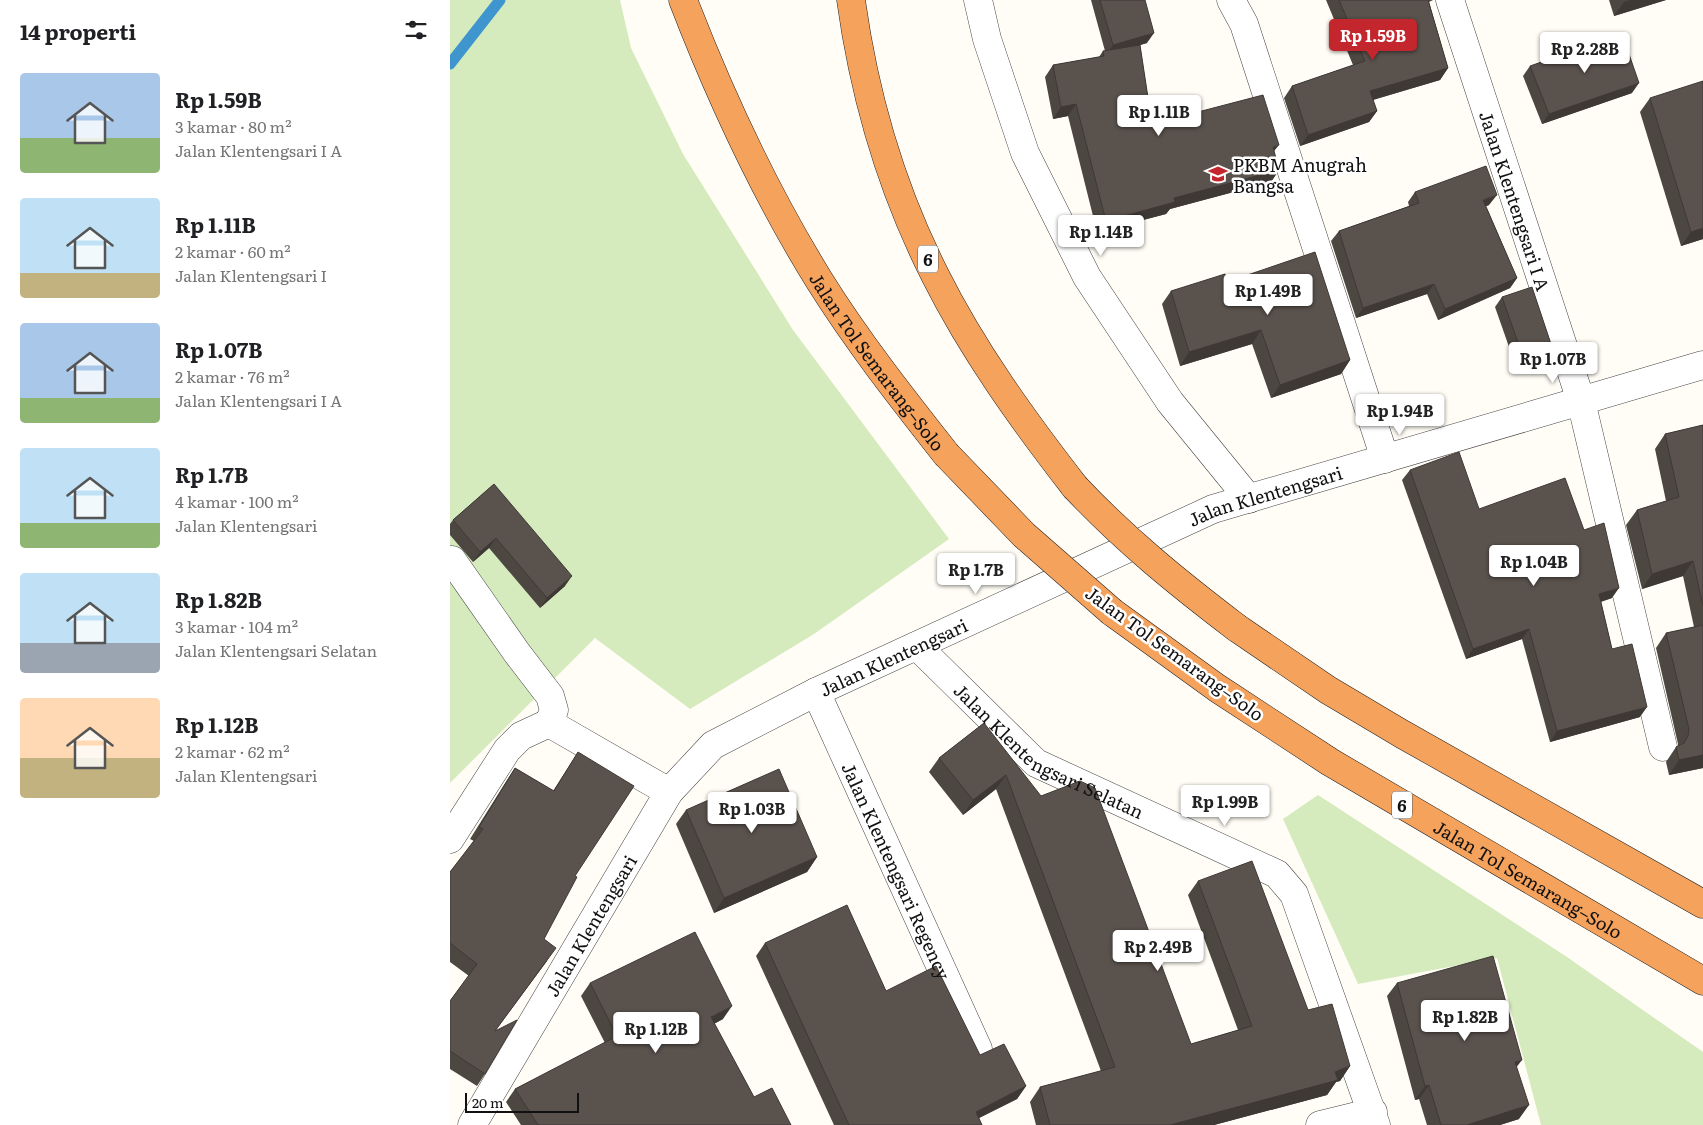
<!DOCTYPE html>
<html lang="id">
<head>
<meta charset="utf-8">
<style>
	:root { --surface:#fff; --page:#f2f2f2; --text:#202124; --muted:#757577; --accent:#c4262e }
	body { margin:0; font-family:Literata,serif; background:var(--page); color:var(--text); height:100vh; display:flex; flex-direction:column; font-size:19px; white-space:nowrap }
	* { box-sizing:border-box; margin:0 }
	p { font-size:16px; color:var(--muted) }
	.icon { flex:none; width:28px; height:28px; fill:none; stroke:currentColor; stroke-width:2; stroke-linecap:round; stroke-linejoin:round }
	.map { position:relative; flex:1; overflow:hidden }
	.panel { display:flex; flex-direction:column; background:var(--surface); width:450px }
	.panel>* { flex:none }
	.scale { position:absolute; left:15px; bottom:12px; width:114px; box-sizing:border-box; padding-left:5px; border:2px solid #111; border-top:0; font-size:14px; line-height:18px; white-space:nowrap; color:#111; -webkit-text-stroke:4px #fff; paint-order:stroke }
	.price { position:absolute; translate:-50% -42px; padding:0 11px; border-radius:5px; background:#fff; color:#222; font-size:16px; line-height:32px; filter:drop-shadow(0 1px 2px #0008) }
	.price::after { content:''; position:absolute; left:50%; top:30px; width:15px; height:11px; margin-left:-8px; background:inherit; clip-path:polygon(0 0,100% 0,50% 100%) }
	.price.on { background:var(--accent); color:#fff }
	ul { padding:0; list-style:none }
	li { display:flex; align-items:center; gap:15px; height:125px; padding:0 20px }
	li span { display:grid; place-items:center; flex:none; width:140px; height:100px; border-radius:5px; color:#555 }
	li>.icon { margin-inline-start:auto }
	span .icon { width:60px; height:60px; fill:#fffc; stroke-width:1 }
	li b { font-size:21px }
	h2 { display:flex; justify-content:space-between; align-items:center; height:60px; padding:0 20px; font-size:21px }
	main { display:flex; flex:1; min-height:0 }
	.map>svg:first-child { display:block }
</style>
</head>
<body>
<main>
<section class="panel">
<h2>14 properti<svg class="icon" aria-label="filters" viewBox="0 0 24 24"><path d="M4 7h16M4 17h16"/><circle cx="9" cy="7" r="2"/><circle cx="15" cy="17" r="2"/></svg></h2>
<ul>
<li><span style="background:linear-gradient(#a9c7e8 65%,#8fb573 0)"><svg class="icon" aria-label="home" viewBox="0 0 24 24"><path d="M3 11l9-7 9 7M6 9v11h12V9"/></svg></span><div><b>Rp 1.59B</b><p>3 kamar · 80 m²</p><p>Jalan Klentengsari I A</p></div></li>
<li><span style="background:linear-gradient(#bfe0f5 75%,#c2b280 0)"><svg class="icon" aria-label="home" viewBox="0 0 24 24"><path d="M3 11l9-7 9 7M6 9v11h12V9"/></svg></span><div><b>Rp 1.11B</b><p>2 kamar · 60 m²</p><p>Jalan Klentengsari I</p></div></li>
<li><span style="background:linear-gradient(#a9c7e8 75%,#8fb573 0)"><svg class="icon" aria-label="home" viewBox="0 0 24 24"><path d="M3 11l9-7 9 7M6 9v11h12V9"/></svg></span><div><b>Rp 1.07B</b><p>2 kamar · 76 m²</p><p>Jalan Klentengsari I A</p></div></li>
<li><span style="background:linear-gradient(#bfe0f5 75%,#8fb573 0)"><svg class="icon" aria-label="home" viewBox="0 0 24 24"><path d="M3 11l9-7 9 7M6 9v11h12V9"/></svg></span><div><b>Rp 1.7B</b><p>4 kamar · 100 m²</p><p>Jalan Klentengsari</p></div></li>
<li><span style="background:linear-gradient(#bfe0f5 70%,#9aa5b1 0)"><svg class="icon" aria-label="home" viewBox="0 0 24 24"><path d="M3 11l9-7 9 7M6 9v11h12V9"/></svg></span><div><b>Rp 1.82B</b><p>3 kamar · 104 m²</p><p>Jalan Klentengsari Selatan</p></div></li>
<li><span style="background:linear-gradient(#ffd9b3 60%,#c2b280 0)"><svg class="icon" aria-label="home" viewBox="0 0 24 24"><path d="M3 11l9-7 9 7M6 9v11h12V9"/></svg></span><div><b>Rp 1.12B</b><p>2 kamar · 62 m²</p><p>Jalan Klentengsari</p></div></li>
</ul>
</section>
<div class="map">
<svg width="1253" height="1125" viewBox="0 0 1253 1125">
	<rect width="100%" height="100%" fill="#fffdf5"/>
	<g fill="#d5ebbd">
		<polygon points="0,0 170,0 181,48 233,154 343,330 499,539 364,634 240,709 145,638 0,783"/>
		<polygon points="868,795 1117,957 1253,1052 1253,1125 1091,1125 1047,958 908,984 833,819"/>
	</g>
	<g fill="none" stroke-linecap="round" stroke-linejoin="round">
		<polyline stroke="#3f96cf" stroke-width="11" points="0,64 50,0"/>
		<g stroke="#444" stroke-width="29">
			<g id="minor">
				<polyline points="528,0 537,39 575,153 637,277 720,402 799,499"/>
				<polyline points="781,0 794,24 935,459"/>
				<path id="s1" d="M1000,0L1131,401L1213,747"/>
				<polyline points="2,560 67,653 100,696 104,710 99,723"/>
				<path id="s2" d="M467,646L586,763L827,874L844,894L926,1125"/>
				<path id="s3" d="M366,692L528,1049"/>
				<polyline points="0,839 57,750 71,736 99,723 219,792"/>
				<path id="s4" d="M22,1125L219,792L263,745L366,692L763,509L1253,365"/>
				<polyline points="870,1125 923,1112"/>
			</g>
		</g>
		<g stroke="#222" stroke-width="29">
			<g id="highway">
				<path id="s5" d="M233,0C270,96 314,191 369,280C407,341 452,398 496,454"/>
				<path d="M401,0C414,94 442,190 485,275C523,351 573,420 625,487"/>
				<path id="s6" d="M662,612L767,688L880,762L1253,981"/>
				<polyline points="787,628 878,690 952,734 1253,904"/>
			</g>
		</g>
		<use href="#minor" stroke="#fff" stroke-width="28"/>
		<use href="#highway" stroke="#f5a25d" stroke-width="28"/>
		<g stroke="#222" stroke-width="29" stroke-linecap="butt">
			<g id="highway-bridge">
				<polyline points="496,454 574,535 662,612"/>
				<path d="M625,487C676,541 728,583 787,628"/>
			</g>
		</g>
		<use href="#highway-bridge" stroke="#f5a25d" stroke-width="28"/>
	</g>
	<g fill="#4d4742">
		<polygon points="641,0 695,0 697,43 690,45 702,124 824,151 829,170 821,182 720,209 716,214 647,232 618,116 603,119 595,77 603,65 649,57 653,51 655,51"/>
		<polygon points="876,0 983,0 979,2 998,68 990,80 923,100 927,111 919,122 850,146 834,98 842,86 903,65"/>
		<polygon points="1159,0 1216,0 1164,16"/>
		<polygon points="1080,66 1182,93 1092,124 1073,76"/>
		<polygon points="1200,98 1253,239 1231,246 1190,112"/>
		<polygon points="965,192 1039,205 1036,206 1067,278 1060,288 988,320 977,294 906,318 881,241 889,231 959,206 958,202"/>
		<polygon points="777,282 900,360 891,374 821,398 802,344 730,366 712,304 721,291"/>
		<polygon points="1052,297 1101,344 1094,354 1065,364 1045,307"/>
		<polygon points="1253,425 1253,768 1219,775 1216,762 1226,747 1228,746 1228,744 1206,648 1216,633 1244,627 1233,576 1192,589 1176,525 1187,510 1216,501 1205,449 1215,434"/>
		<polygon points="960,470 1029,509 1134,530 1162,598 1151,602 1162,649 1190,717 1100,742 1072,639 1016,659 952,480"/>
		<polygon points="44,484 115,586 90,608 39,548 23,562 0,535 0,524 3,520"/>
		<polygon points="534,723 741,1044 788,1030 738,895 748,881 858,1010 900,1066 890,1081 886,1082 877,1095 764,1125 586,1125 580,1102 590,1087 651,1071 546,789 513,815 479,772 489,758"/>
		<polygon points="128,752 125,876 94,939 97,961 45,1031 35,1074 27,1086 0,1069 0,1001 19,976 0,962 0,872 24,841 20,839 57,780 65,768 103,791"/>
		<polygon points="236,810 367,857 357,872 264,913 226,824"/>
		<polygon points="315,943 436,991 576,1086 567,1099 529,1118 532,1125 384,1125 306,956"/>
		<polygon points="140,983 273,1019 264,1024 304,1097 341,1125 71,1125 56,1102 65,1089 155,1043 131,996"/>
		<polygon points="947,983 1066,1067 1069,1119 1050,1125 977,1125 969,1099 965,1100 937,996"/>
	</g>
	<g fill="#3f3936">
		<polygon points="1180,0 1216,0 1164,16 1174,2"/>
		<polygon points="704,33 697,43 656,55 663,45"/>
		<polygon points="998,68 990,80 912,103 920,91"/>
		<polygon points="1189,83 1182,93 1092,124 1099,114"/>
		<polygon points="626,104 618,116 603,119 611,107"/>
		<polygon points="927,111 919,122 850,146 858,135"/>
		<polygon points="829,145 820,156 823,147"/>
		<polygon points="829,170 821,182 720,209 716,214 647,232 656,221 724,198"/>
		<polygon points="1047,195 1039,205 1026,210 1033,200"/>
		<polygon points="1253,228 1253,239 1231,246 1241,232"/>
		<polygon points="1067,278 1060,288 988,320 995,309"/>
		<polygon points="984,284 977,294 906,318 913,308"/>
		<polygon points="811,330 802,344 730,366 739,352"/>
		<polygon points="1101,344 1094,354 1065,364 1072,354"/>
		<polygon points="900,360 891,374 821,398 830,385"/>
		<polygon points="46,538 39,548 23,562 30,552"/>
		<polygon points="1243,561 1233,576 1192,589 1202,574"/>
		<polygon points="122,576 115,586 90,608 97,598"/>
		<polygon points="1169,588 1162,598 1142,604 1149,594"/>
		<polygon points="1079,629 1072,639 1016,659 1023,649"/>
		<polygon points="1197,707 1190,717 1100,742 1107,731"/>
		<polygon points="1253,755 1253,768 1219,775 1229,760"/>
		<polygon points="556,775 546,789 513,815 523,800"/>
		<polygon points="367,857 357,872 264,913 274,898"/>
		<polygon points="282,1006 273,1019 252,1030 261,1017"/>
		<polygon points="1072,1060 1062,1073 1065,1062"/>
		<polygon points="900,1066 890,1081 886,1082 877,1095 764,1125 720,1125 885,1072"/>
		<polygon points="979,1085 969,1099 965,1100 975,1086"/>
		<polygon points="576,1086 567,1099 517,1124 526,1112"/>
		<polygon points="1079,1105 1069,1119 1050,1125 1017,1125"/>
	</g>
	<g fill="#5a524d" stroke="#3f3936">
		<polygon points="650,0 695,0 704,33 663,45"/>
		<polygon points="889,0 978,0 998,68 920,91 927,111 858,135 842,86 915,61"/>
		<polygon points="1172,34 1189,83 1099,114 1080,66"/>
		<polygon points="690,45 702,124 813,95 829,145 823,147 829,170 724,198 725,202 656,221 626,104 611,107 603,65 654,56 653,51"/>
		<polygon points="1253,81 1253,228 1241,232 1200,98"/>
		<polygon points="1036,166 1047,195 1033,200 1067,278 995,309 984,284 913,308 889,231 969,203 965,192"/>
		<polygon points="865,252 900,360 830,385 811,330 739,352 721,291 775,274 777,282"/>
		<polygon points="1082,287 1101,344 1072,354 1052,297"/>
		<polygon points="1253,425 1253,606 1243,561 1202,574 1187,510 1229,497 1215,434"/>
		<polygon points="1009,452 1029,509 1115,478 1134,530 1154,523 1169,588 1149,594 1162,649 1182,644 1197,707 1107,731 1079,629 1023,649 960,470"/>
		<polygon points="44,484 122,576 97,598 46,538 30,552 3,520"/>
		<polygon points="1253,625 1253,755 1229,760 1226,747 1234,743 1238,736 1239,729 1216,633"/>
		<polygon points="534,723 591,796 630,781 645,788 741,1044 802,1026 748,881 802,861 858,1010 882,1004 900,1066 885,1072 888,1080 720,1125 600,1125 590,1087 665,1067 556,775 523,800 489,758"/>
		<polygon points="128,752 184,786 125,876 127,877 94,939 106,948 45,1031 67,1020 35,1074 0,1051 0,1001 27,964 0,943 0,872 33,829 29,827 65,768 104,791"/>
		<polygon points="329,769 367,857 274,898 236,810"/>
		<polygon points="397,905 436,991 486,966 530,1055 554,1044 576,1086 526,1112 532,1125 399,1125 315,943"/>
		<polygon points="245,932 282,1006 261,1017 304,1097 322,1088 341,1125 88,1125 65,1089 167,1036 140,983"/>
		<polygon points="1043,956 1072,1060 1065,1062 1079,1105 1017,1125 991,1125 979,1085 975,1086 947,983"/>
	</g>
	<defs>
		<g id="school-bare" transform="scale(1.5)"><path d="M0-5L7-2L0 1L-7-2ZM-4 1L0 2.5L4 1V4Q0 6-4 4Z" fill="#c4262e" stroke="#fff" stroke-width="2.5" paint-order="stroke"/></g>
	</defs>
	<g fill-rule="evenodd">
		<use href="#school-bare" x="768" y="174"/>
	</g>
	<g text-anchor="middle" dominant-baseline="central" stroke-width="5" stroke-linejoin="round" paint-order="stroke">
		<g fill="#fff" stroke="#585858" stroke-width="1">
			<rect x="468" y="245.5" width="20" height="27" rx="4"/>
			<rect x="942" y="791.5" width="20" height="27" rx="4"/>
		</g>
		<g font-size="16" font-weight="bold" fill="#111">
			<text x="478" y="259">6</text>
			<text x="952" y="805">6</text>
		</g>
		<g font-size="18" fill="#111" stroke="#fff" text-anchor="start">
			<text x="783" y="164">PKBM Anugrah<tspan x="783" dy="21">Bangsa</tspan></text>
		</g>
		<g font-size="18" fill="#111" stroke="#fff">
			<text stroke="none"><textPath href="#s1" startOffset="211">Jalan Klentengsari I A</textPath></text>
			<text stroke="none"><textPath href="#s5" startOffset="412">Jalan Tol Semarang–Solo</textPath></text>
			<text stroke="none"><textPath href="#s4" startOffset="1058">Jalan Klentengsari</textPath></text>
			<text transform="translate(725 653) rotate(36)">Jalan Tol Semarang–Solo</text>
			<text stroke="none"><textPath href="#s4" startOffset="652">Jalan Klentengsari</textPath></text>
			<text stroke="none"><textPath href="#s2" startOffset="171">Jalan Klentengsari Selatan</textPath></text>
			<text stroke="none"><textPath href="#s3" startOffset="196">Jalan Klentengsari Regency</textPath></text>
			<text stroke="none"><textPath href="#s6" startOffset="495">Jalan Tol Semarang–Solo</textPath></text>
			<text stroke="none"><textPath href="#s4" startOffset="232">Jalan Klentengsari</textPath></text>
		</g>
	</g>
</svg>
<div class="scale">20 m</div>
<b class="price on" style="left:923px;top:61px">Rp 1.59B</b>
<b class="price" style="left:1135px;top:74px">Rp 2.28B</b>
<b class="price" style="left:709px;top:137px">Rp 1.11B</b>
<b class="price" style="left:651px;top:257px">Rp 1.14B</b>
<b class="price" style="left:818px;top:316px">Rp 1.49B</b>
<b class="price" style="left:1103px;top:384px">Rp 1.07B</b>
<b class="price" style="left:950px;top:436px">Rp 1.94B</b>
<b class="price" style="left:1084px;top:587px">Rp 1.04B</b>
<b class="price" style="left:526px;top:595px">Rp 1.7B</b>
<b class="price" style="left:775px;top:827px">Rp 1.99B</b>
<b class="price" style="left:302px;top:834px">Rp 1.03B</b>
<b class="price" style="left:708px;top:972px">Rp 2.49B</b>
<b class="price" style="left:1015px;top:1042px">Rp 1.82B</b>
<b class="price" style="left:206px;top:1054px">Rp 1.12B</b>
</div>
</main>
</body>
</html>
